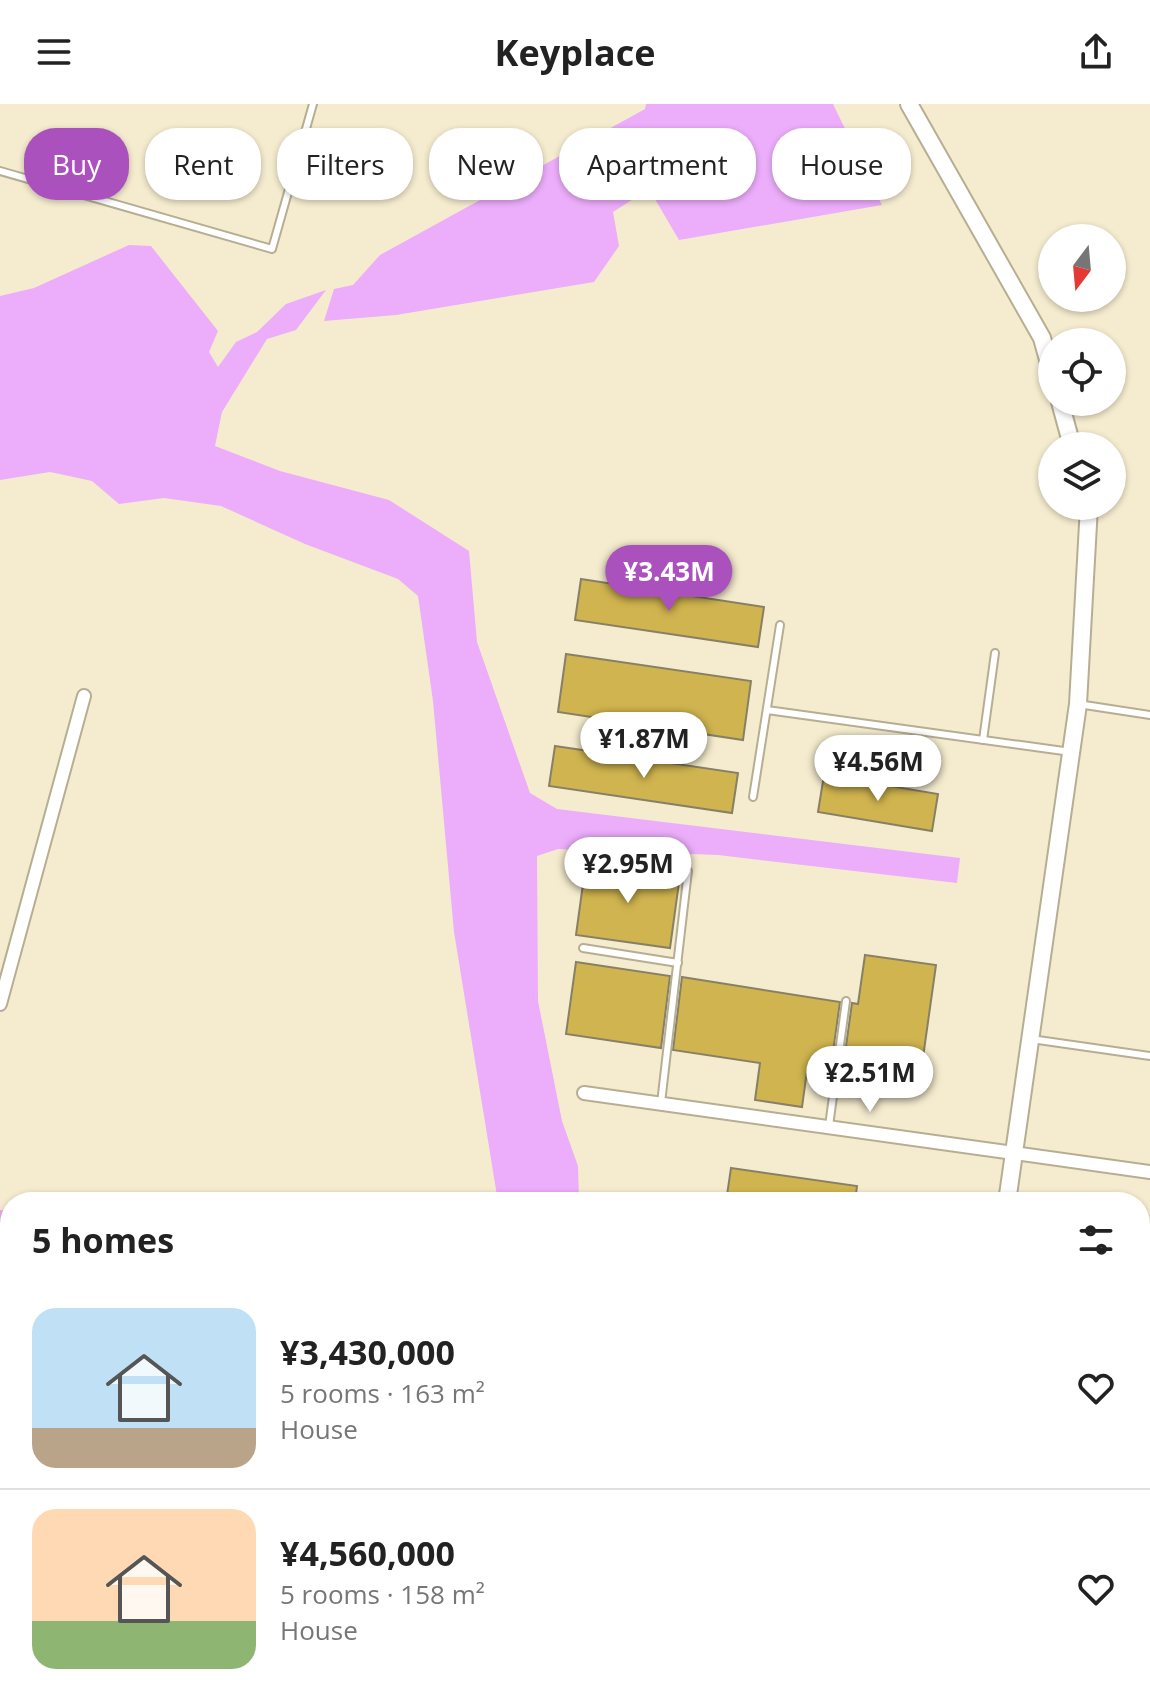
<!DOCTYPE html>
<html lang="en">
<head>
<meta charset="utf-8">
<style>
	:root { --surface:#fff; --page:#f2f2f2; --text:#222; --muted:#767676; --line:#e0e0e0; --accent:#aa51bd }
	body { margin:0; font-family:"Open Sans",sans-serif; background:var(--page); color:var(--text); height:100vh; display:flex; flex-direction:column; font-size:30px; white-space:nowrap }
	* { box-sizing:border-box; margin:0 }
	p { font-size:26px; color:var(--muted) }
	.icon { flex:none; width:44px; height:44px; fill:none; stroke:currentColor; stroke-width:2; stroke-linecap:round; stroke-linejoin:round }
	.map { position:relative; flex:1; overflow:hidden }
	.details { position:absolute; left:0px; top:1088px; width:1150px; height:512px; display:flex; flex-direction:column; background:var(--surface); border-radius:32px 32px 0 0; box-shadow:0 2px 6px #0004 }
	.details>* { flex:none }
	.guide { position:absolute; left:24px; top:24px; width:1102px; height:72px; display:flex; gap:16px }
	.needle { width:52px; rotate:196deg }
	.buttons { position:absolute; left:1038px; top:120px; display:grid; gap:16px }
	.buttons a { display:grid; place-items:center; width:88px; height:88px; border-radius:50%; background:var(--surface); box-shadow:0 2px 6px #0004; font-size:40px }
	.price { position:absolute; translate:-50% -68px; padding:0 18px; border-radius:28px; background:#fff; color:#222; font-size:26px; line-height:52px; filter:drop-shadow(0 2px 4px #0008) }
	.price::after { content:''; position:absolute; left:50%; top:48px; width:24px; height:18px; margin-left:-12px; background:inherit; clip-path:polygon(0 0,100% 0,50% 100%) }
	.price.on { background:var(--accent); color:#fff }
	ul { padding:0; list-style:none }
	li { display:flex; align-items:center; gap:24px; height:200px; padding:0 32px }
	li+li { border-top:2px solid var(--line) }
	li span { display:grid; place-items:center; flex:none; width:224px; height:160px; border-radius:24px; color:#555 }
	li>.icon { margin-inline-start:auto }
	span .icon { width:96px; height:96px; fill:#fffc; stroke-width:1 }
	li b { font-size:34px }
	h2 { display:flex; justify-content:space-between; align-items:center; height:96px; padding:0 32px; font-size:34px }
	.pill { padding:0 28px; border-radius:32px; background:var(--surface); box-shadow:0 2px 6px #0004; font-size:28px; line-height:72px }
	.pill.on { background:var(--accent); color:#fff }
	header { display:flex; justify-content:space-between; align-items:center; height:104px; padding:0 32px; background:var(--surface); font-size:36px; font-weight:700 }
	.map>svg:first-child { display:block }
</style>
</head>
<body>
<header><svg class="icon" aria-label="menu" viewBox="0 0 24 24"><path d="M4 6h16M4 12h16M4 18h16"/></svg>Keyplace<svg class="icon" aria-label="share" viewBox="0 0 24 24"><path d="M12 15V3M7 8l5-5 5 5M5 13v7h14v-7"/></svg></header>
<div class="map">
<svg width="1150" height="1600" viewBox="0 0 1150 1600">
	<rect width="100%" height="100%" fill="#f5eccf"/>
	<g fill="#ecadfa">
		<polygon points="646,0 833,0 882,101 679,136 649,85 613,108 619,142 594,178 396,211 324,217 334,185 353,181 380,151 645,5"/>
		<polygon points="129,141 151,142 218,227 209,248 218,263 236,238 257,228 286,200 326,186 296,226 267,235 222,308 215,342 280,367 389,396 469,447 477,538 530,689 557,705 960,754 957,779 718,751 558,745 537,752 538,897 562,1017 578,1062 579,1098 498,1098 454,828 433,597 418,492 398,475 305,440 221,402 164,394 119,400 92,377 50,368 0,376 0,192 34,184"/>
		<polygon points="0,1106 10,1107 10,1189 0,1188"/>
		<polygon points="307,1590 411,1590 408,1600 304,1600"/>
	</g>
	<g fill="#d0b44f" stroke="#888065" stroke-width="2">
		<polygon points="581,475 764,503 758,543 575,516"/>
		<polygon points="566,550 751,577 743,636 558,608"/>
		<polygon points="555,642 738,669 732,709 549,682"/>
		<polygon points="824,671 938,690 932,727 818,708"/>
		<polygon points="586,758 680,771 670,844 576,831"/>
		<polygon points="865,851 936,861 919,982 842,971 852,899 858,900"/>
		<polygon points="576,858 670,872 661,944 566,930"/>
		<polygon points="682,873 840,898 830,969 807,967 802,1003 755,996 760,959 673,946"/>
		<polygon points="731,1064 857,1082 855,1098 726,1098"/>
	</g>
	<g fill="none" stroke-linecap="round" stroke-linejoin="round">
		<g stroke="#b6ae92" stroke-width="10">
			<g id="service">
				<polyline points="0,67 272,145 313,0"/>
				<polyline points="1078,600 1150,611"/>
				<polyline points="767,606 1071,648"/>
				<polyline points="983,636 995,549"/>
				<polyline points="753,693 780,521"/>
				<polyline points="583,844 678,859"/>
				<polyline points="1031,935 1150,952"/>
				<polyline points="661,999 688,767"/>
				<polyline points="829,1022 846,897"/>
				<polyline points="1140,1171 1150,1172"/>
				<polyline points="1140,1237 1150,1238"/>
				<polyline points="0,1257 10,1258"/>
				<polyline points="0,1326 10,1328"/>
				<polyline points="1140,1357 1150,1358"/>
				<polyline points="0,1397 10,1399"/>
				<polyline points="1140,1527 1150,1528"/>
				<polyline points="130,1600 131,1590"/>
				<polyline points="237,1600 238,1590"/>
				<polyline points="454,1600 455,1590"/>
			</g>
		</g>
		<g stroke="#b6ae92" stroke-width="16">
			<g id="minor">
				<polyline points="0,900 84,592"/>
				<polyline points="584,989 1150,1068"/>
			</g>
		</g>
		<g stroke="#b6ae92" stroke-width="20">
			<g id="tertiary">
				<polyline points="909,0 1042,234 1052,270"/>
				<polyline points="1060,298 1072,342"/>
				<polyline points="1007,1098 1078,600 1089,402"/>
				<polyline points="0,1492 10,1493"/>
				<polyline points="655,1590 721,1600"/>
				<polyline points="933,1600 935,1590"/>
			</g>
		</g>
		<use href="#service" stroke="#fff" stroke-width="6"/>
		<use href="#minor" stroke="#fff" stroke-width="12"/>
		<use href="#tertiary" stroke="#fff" stroke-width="16"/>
	</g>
</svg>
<div class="buttons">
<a><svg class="needle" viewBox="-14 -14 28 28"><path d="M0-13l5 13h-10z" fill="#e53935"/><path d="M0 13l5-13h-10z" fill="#767676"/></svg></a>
<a><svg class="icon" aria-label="locate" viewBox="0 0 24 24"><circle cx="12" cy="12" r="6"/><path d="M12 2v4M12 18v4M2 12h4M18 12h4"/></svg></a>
<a><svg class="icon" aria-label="layers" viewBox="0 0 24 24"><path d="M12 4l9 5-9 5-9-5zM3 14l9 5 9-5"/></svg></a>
</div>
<b class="price on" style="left:669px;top:509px">¥3.43M</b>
<b class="price" style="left:644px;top:676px">¥1.87M</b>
<b class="price" style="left:878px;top:699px">¥4.56M</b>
<b class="price" style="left:628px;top:801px">¥2.95M</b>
<b class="price" style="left:870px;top:1010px">¥2.51M</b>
<div class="guide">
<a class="pill on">Buy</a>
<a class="pill">Rent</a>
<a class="pill">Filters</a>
<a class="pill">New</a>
<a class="pill">Apartment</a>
<a class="pill">House</a>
</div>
<section class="details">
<h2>5 homes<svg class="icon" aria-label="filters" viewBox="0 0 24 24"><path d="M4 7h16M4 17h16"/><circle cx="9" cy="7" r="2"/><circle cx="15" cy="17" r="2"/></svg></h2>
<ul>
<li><span style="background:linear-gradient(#bfe0f5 75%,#b9a48a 0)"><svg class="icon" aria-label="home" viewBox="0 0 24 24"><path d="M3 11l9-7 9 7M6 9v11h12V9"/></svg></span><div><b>¥3,430,000</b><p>5 rooms · 163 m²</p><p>House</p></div><svg class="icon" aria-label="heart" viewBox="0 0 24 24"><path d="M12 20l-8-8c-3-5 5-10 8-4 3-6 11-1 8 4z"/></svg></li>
<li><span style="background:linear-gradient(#ffd9b3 70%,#8fb573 0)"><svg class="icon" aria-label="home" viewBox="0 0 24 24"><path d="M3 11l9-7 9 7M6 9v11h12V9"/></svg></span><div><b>¥4,560,000</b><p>5 rooms · 158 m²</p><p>House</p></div><svg class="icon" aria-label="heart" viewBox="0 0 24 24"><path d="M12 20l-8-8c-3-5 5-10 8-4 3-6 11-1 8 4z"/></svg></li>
</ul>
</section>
</div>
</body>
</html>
